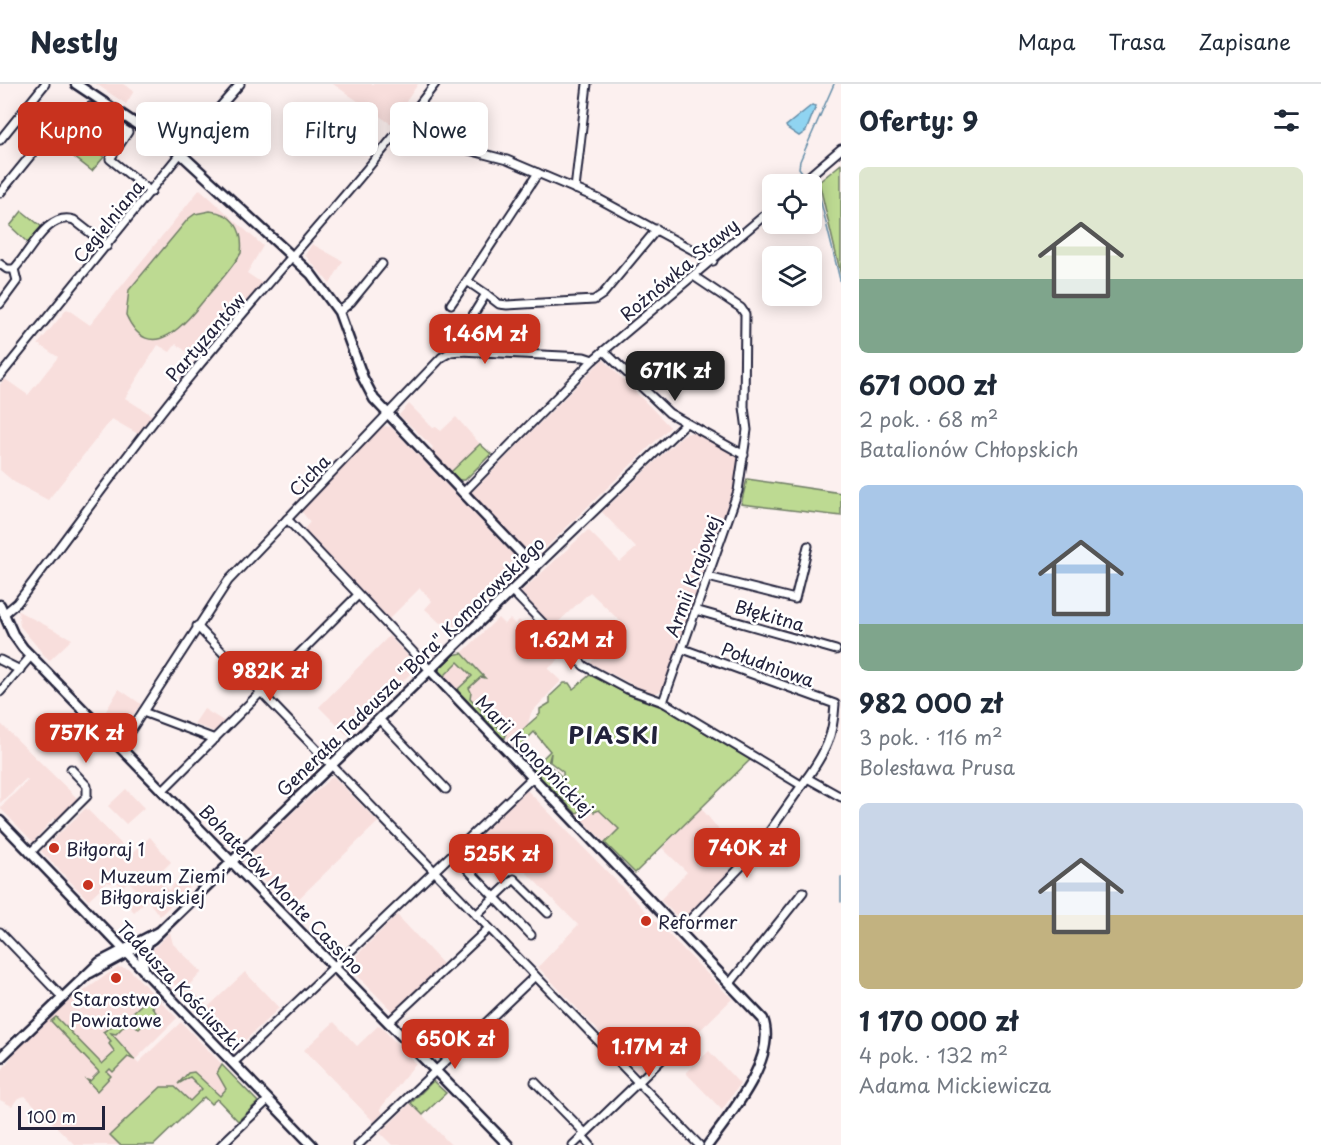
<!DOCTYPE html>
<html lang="pl">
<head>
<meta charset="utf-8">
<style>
	:root { --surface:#fff; --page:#f2f2f3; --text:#1f2937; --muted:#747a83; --line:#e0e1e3; --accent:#c8321e }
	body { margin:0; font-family:"Playpen Sans",sans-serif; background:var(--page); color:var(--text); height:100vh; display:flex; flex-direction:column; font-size:22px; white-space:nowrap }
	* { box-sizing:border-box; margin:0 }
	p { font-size:20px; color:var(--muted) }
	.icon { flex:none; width:33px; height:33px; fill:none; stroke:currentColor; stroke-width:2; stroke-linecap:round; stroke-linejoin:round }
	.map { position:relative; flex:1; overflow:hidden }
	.panel { display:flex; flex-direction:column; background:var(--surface); width:480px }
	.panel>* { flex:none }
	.top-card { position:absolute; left:18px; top:18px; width:570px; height:54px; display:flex; gap:12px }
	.tools { position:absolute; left:762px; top:90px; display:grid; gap:12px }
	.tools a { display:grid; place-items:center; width:60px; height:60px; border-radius:9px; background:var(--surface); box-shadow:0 3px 15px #0003; font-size:30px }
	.scale { position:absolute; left:18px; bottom:15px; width:87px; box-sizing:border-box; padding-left:6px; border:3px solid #22223b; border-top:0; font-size:16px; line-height:21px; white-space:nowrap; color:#22223b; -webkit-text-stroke:4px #fff; paint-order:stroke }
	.price { position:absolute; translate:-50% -51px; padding:0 14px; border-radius:12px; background:var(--accent); color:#fff; font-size:20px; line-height:39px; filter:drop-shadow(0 2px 3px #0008) }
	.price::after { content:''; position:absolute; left:50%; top:36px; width:18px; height:14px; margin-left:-9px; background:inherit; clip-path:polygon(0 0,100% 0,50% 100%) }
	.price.on { background:#222; color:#fff }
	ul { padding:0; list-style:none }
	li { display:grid; align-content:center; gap:12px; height:318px; padding:0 18px }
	li span { display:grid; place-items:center; height:186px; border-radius:9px; color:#555 }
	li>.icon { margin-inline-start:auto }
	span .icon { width:108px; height:108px; fill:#fffc; stroke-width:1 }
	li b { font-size:26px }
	h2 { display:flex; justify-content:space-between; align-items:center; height:72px; padding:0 18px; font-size:26px }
	.chip { padding:0 21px; border-radius:9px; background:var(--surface); box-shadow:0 3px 15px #0003; font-size:21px; line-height:54px }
	.chip.on { background:var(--accent); color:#fff }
	header { display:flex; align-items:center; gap:36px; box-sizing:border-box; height:84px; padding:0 30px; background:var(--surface); border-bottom:2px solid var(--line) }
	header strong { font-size:28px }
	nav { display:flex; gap:33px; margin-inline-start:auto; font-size:21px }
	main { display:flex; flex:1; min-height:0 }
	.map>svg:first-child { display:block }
</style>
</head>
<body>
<header>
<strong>Nestly</strong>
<nav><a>Mapa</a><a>Trasa</a><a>Zapisane</a></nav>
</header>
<main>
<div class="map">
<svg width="841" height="1061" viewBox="0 0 841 1061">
	<rect width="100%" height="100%" fill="#fcf0ef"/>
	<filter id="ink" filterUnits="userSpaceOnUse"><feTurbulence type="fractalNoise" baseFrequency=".0167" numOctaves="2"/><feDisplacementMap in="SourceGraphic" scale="12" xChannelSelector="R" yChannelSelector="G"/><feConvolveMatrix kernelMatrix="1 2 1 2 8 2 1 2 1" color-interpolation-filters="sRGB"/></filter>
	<g filter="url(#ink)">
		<g fill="#f8dedc">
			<polygon points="96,0 123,0 134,7 126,20"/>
			<polygon points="333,0 418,0 391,40"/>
			<polygon points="200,105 263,162 247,189 262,199 198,276 176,260 170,268 158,261 125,314 153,332 138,350 112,335 48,416 14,398 0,386 0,300 5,295 28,311 58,273 38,260 67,225 90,241"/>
			<polygon points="312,160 343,177 330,200 305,171"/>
			<polygon points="603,275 670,343 533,476 470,410"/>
			<polygon points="409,320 433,344 436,343 441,347 456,333 480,360 451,388 430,367 433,363 399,331"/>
			<polygon points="383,342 391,343 527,485 458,551 445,538 440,539 425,525 432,517 420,504 389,535 304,445 310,438 301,427"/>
			<polygon points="693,348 738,373 733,407 663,605 653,611 590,579 627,544 590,508 553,543 521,508 588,446 620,478 636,464 602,428 683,351"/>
			<polygon points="18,527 72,555 49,577 20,542"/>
			<polygon points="498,534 504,540 510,535 515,540 519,536 559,575 548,585 561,597 531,629 528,640 511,660 506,651 470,614 471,608 468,605 481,592 484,595 485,593 462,569"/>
			<polygon points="389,552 418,582 348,652 319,623"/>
			<polygon points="458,578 472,592 457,607 443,593"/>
			<polygon points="119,605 141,620 120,649 103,632"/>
			<polygon points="204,625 225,638 215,648 194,640"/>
			<polygon points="0,639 78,715 56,736 54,734 33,758 0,724 28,696 26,695 0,719"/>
			<polygon points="333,692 378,738 290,823 246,780 247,770"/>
			<polygon points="126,705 144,724 126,740 108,722"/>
			<polygon points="527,706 732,915 688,958 680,950 640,991 538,883 578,841 522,784 504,801 468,763"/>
			<polygon points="590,723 599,726 619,745 605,759 576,729"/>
			<polygon points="86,724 131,770 150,753 171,778 156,793 168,806 180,794 189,803 160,832 147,816 134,828 123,816 135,804 128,797 122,803 115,796 111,799 107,798 88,816 41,767"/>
			<polygon points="701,724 744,776 684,839 660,816 687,788 662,764"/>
			<polygon points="397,831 445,882 393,928 347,881"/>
			<polygon points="170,848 173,860 202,888 188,902 208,923 245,888 279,924 235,966 147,871"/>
			<polygon points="118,883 129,885 177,934 135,976 138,979 181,938 244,1003 224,1022 217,1015 211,1020 203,1013 154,1061 75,1061 25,1012 18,1014 12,1022 0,1016 0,989 15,968 64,921"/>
			<polygon points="334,938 357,962 379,941 416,979 380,1025 383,1029 374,1038 304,966"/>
			<polygon points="709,967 740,1000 722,1026 686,989"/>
			<polygon points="411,1019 451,1061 392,1061 380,1049"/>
		</g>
		<g fill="#bdda92" stroke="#707e66" stroke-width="1.5">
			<polygon points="85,58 104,73 92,87 74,73"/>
			<polygon points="841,80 841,191 819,98"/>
			<polygon points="22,127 42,143 28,159 10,142"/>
			<path d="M210,127C233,129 244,146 241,169C232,184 220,197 209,210C189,235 151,286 126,231L129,206L188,135L195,130Z"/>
			<polygon points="480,360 491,370 465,396 458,396 451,388"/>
			<polygon points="747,395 841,409 841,432 741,420"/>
			<polygon points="462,569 485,594 481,593 469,604 471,608 470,614 506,651 505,654 501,653 445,596 457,606 472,592 458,578 444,592 444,595 439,590 439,584 453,571"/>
			<path d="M590,591L634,613L670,626L752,674L635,789L605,759L619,745L599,726L594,728L590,724L576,729L538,691L549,681L563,694V688L550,678L551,669L548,679L536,689L533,684L550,667L534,648L515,667C510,653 531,639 540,630V625L550,619V612L564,599H569L573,605Z"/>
			<polygon points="153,910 159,916 152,923 160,934 157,938 151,933 139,945 130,936 116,950 111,949 135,976 128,973 113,988 110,985 107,988 111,992 97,1007 87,996 90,997 99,988 51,937 56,933 102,980 115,968 109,960 111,957 103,948 131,930"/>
			<polygon points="222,981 258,1018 238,1037 217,1015 211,1020 204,1013 154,1061 120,1061 110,1051 161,1003 175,1003 190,1017 202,1005 190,993 178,1000 188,989 194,988 220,1012 226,1005 217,989"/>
			<polygon points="433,997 446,1009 423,1031 411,1019"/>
		</g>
		<polygon fill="#90d4f1" stroke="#648da8" stroke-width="1.5" points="812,21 816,22 806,47 799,52 787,44 786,42"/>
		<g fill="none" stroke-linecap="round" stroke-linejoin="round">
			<g stroke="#648da8" stroke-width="1.5">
				<polyline points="805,92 799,84 800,77 834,0"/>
				<polyline points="808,95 818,106 841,200"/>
				<polyline points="841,793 841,818"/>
			</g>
			<g stroke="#22223b" stroke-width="11">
				<g id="minor">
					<polyline points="90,23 128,48 110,75 151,108"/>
					<polyline points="405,40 442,59 507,76 599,115 713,177"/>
					<polyline points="0,56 45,0"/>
					<polyline points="800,100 841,65"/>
					<polyline points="575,105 587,0"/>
					<polyline points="0,109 57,39 30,19"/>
					<path d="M0,180L7,185H14C29,170 47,127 74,136L107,162"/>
					<polyline points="695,193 741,224 745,230 744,323 747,346 738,407 663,618 801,701"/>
					<polyline points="486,210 467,197 538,89"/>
					<polyline points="0,220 17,197 14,185"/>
					<polyline points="451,220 467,197"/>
					<polyline points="339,228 351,218 382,180"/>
					<polyline points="463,267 473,231 486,210 499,220 507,221 594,216 603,210 657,145"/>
					<polyline points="604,267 669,329 744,371"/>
					<polyline points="0,292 197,49 240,0"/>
					<polyline points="463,409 593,276 772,125"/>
					<polyline points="287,435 430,586"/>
					<polyline points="535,484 686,339"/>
					<polyline points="708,493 795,515 808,462"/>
					<polyline points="512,507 584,582 627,605 663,618"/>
					<polyline points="695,526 836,566"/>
					<path d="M4,530L17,519C77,441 133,360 196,285C275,189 360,99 435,0"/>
					<polyline points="197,542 699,1061"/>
					<path d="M683,565L835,620C833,653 826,667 807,694"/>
					<polyline points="0,576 20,586"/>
					<polyline points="0,608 31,572"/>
					<polyline points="143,628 215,655"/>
					<polyline points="379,635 446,705"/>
					<polyline points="120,663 228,497 442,273 451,268 460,267 584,273 593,276"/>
					<polyline points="163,706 358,511"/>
					<polyline points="30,769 87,712 87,702 71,685"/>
					<polyline points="453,770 531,851"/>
					<polyline points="476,831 514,795 548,829"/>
					<polyline points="680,846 756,767 807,694 841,713"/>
					<polyline points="0,848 63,914"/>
					<polyline points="731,898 803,808"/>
					<polyline points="389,938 489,844"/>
					<polyline points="233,979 533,693"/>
					<polyline points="535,998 585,1049"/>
					<polyline points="582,1052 590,1061"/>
					<polyline points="221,1061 268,1016"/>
					<polyline points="358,1061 535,892"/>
					<polyline points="573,1061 679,959"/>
				</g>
			</g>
			<g stroke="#22223b" stroke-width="13">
				<g id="tertiary">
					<polyline points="76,0 181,70 311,190 339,228 363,294 374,315 535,484 152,855 90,889"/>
					<polyline points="0,521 13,550 23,564 508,1061"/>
					<path d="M430,586L763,935C778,974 729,1032 708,1061"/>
					<polyline points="0,737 312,1061"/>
					<polyline points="145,889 142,872 148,859"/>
					<polyline points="0,974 100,878 156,849"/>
				</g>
			</g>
			<use href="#minor" stroke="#fff" stroke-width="7"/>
			<use href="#tertiary" stroke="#fff" stroke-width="8"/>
		</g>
	</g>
	<g fill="#c8321e" stroke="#fff" stroke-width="2">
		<circle cx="54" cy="764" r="6"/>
		<circle cx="88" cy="801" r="6"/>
		<circle cx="646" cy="837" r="6"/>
		<circle cx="116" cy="894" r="6"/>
	</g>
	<g text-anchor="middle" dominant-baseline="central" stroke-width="5" stroke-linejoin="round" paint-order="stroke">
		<g font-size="18" fill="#22223b" stroke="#fff">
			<text transform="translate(108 137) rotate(-51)">Cegielniana</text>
			<text transform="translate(679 185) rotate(-40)">Rożnówka Stawy</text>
			<text transform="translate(205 253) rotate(-49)">Partyzantów</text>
			<text transform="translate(309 391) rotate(-46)">Cicha</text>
			<text transform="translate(692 492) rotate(-70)">Armii Krajowej</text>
			<text transform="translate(770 531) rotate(16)">Błękitna</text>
			<text transform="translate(768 580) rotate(20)">Południowa</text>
			<text transform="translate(410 582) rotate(-44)">Generała Tadeusza "Bora" Komorowskiego</text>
			<text transform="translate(535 671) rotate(46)">Marii Konopnickiej</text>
			<text transform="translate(282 805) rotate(46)">Bohaterów Monte Cassino</text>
			<text transform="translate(180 901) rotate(46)">Tadeusza Kościuszki</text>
		</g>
		<g font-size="18" fill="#22223b" stroke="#fff" text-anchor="start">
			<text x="66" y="764">Biłgoraj 1</text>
			<text x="100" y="791">Muzeum Ziemi<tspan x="100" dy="21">Biłgorajskiej</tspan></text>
			<text x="658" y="837">Reformer</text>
			<text x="116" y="914" text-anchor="middle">Starostwo<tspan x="116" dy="21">Powiatowe</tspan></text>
		</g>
		<g font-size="24" font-weight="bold" letter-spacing="1.5" fill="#22223b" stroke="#fff">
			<text x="614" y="650">PIASKI</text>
		</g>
	</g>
</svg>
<div class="tools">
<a><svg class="icon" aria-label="locate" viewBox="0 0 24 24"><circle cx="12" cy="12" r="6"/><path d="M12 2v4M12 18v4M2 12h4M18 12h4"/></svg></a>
<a><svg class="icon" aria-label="layers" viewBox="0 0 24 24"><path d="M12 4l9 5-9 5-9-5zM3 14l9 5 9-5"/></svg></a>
</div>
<div class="scale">100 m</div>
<b class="price" style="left:485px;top:281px">1.46M zł</b>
<b class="price on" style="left:675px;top:318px">671K zł</b>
<b class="price" style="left:571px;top:587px">1.62M zł</b>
<b class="price" style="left:270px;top:618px">982K zł</b>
<b class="price" style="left:86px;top:680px">757K zł</b>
<b class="price" style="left:747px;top:795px">740K zł</b>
<b class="price" style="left:501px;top:801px">525K zł</b>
<b class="price" style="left:455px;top:986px">650K zł</b>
<b class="price" style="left:649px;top:994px">1.17M zł</b>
<div class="top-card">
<a class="chip on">Kupno</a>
<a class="chip">Wynajem</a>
<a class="chip">Filtry</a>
<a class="chip">Nowe</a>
</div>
</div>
<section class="panel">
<h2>Oferty: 9<svg class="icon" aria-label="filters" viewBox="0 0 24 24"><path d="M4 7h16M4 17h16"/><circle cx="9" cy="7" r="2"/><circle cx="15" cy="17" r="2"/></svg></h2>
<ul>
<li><span style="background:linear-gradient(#dfe7d0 60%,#7fa58c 0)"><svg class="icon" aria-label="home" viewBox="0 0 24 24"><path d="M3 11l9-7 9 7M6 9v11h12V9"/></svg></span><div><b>671 000 zł</b><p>2 pok. · 68 m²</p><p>Batalionów Chłopskich</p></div></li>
<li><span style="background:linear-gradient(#a9c7e8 75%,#7fa58c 0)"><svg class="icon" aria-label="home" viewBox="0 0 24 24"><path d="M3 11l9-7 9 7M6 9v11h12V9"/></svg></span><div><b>982 000 zł</b><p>3 pok. · 116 m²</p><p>Bolesława Prusa</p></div></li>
<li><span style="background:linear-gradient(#c9d6e8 60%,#c2b280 0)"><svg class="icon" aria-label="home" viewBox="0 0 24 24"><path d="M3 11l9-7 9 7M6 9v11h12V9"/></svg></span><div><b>1 170 000 zł</b><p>4 pok. · 132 m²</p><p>Adama Mickiewicza</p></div></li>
</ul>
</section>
</main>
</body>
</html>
